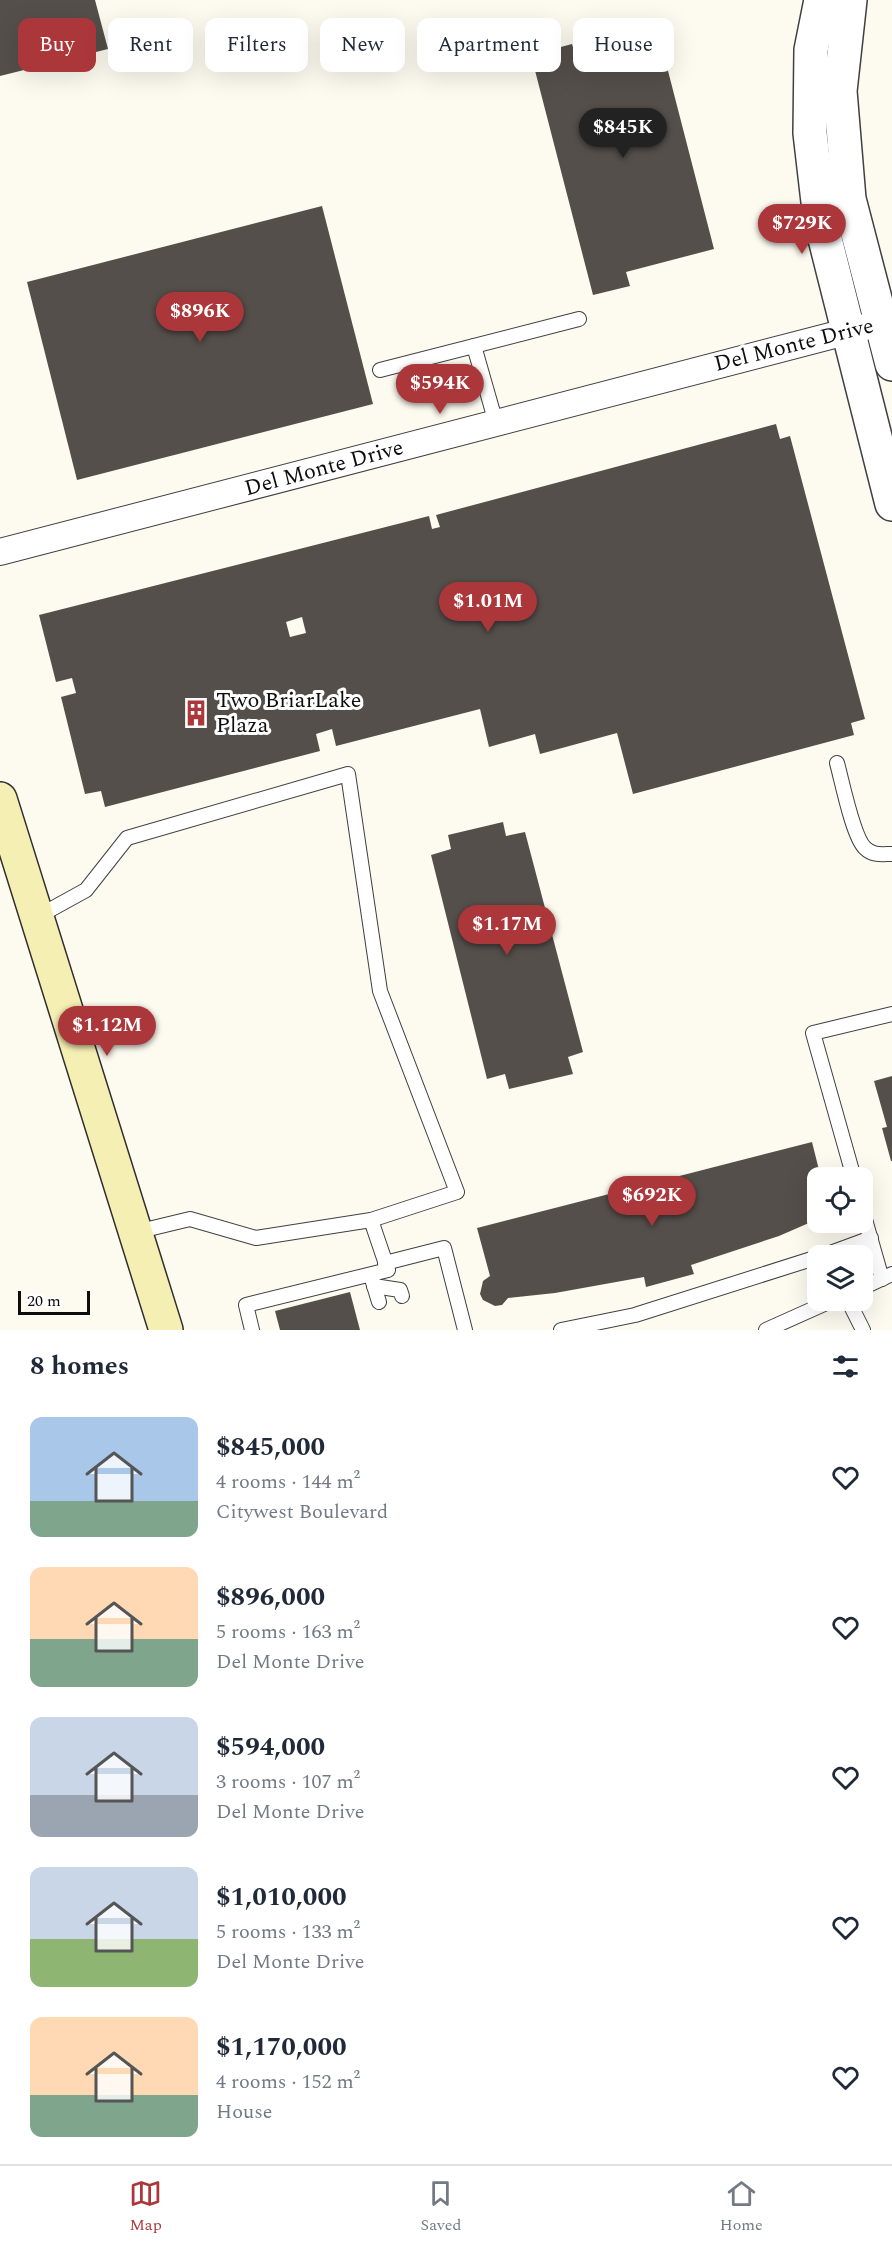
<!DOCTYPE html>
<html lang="en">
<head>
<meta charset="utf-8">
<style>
	:root { --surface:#fff; --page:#f6f6f7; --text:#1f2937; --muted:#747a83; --line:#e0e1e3; --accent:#ac373a }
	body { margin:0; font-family:Spectral,serif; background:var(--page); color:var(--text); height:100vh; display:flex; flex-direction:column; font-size:22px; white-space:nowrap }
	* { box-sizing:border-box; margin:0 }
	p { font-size:20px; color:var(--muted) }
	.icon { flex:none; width:33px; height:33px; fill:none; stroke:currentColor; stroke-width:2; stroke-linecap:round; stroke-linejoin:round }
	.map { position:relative; height:1330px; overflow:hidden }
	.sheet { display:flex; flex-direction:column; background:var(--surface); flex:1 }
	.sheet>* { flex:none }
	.top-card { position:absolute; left:18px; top:18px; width:856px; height:54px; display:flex; gap:12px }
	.fabs { position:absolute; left:807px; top:1167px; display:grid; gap:12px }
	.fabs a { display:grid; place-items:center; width:66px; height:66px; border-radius:12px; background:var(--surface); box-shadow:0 6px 24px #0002; font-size:30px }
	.scale { position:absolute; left:18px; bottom:15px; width:72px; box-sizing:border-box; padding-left:6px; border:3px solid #0d0d0d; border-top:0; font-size:16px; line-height:21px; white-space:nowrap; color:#0d0d0d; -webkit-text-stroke:4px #fff; paint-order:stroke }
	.price { position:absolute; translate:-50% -51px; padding:0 14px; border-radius:21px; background:var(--accent); color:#fff; font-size:20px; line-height:39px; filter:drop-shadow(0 2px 3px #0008) }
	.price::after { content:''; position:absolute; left:50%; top:36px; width:18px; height:14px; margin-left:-9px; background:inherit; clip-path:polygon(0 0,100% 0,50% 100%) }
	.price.selected { background:#222; color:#fff }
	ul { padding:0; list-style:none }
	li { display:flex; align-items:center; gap:18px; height:150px; padding:0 30px }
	li span { display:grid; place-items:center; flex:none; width:168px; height:120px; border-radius:12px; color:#555 }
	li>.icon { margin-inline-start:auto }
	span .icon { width:72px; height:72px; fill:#fffc; stroke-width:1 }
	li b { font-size:26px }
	h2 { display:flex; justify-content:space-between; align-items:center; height:72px; padding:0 30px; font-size:26px }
	.pill { padding:0 21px; border-radius:12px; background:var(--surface); box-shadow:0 6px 24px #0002; font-size:21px; line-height:54px }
	.pill.selected { background:var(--accent); color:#fff }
	.tab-bar { display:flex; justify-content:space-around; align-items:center; height:84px; border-top:2px solid var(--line); background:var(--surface); font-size:16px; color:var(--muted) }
	.tab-bar a { display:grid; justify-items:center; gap:3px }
	.tab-bar .selected { color:var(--accent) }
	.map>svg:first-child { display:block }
</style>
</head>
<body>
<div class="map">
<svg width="892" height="1330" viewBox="0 0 892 1330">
	<rect width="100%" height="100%" fill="#fdfbf0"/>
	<g fill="#554f4b" fill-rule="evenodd">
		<polygon points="0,0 95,0 108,49 0,76"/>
		<polygon points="659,36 714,249 626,272 630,286 593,295 531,55 572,44 576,57"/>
		<polygon points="322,206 373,404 77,480 27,282"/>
		<path d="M776,424L780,439L790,436L865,719L851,723L854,735L633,794L617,733L540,754L535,734L489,747L480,709L336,746L332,729L316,734L320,751L105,807L101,791L85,794L61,697L76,693L72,678L56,682L39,615L429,516L432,529L440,527L436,515ZM302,617L306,633L290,637L286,622Z"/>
		<polygon points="503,822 506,836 525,832 583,1052 568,1057 573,1074 509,1089 505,1074 487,1079 431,855 451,849 448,835"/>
		<polygon points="892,1076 892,1161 891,1161 882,1128 887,1127 874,1081"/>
		<polygon points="812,1142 821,1178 818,1178 818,1219 779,1236 691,1265 694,1274 646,1287 644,1277 555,1293 508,1298 502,1305 495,1306 483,1300 480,1294 483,1281 490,1276 477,1228"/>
		<polygon points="350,1292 360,1330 280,1330 275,1311"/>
	</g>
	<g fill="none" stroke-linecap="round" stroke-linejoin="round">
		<g stroke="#404040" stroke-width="16">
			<g id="service">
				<polyline points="474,346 496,423"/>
				<polyline points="380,370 579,319"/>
				<path d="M837,763C842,781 853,837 865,848C873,856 882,854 892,854"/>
				<polyline points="37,917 86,890 127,838 348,774 380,991 457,1192 371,1220"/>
				<polyline points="854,1178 813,1033 892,1014"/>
				<polyline points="862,1209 882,1279"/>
				<polyline points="136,1232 190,1219 256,1238 371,1220 388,1270 246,1305 252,1330"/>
				<polyline points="822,1256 871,1238"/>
				<polyline points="385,1263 444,1248 465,1330"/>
				<polyline points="372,1279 379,1302"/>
				<polyline points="374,1286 400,1290 402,1296"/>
				<polyline points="862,1288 892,1274"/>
				<polyline points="848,1300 863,1330"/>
				<polyline points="561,1330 635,1315 818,1257"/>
				<polyline points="766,1330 833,1300"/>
			</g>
		</g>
		<g stroke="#404040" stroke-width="28">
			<polyline id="minor" points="0,552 865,327"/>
		</g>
		<g stroke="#404040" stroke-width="36">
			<g id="tertiary">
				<polyline points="821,0 811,50 810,133 820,219 892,504"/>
				<polyline points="850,0 840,91 849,199 892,364"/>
			</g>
		</g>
		<g stroke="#2f2f2f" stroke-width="36">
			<polyline id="secondary" points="0,799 166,1330"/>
		</g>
		<use href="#service" stroke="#fff" stroke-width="14"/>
		<use href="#minor" stroke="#fff" stroke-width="26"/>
		<use href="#tertiary" stroke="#fff" stroke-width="33"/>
		<use href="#secondary" stroke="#f5efb3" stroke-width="33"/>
	</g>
	<defs>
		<g id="building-bare" transform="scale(2.07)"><path d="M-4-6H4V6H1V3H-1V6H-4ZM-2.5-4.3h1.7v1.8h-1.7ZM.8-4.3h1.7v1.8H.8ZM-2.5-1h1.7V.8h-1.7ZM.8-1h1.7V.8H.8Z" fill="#ac373a" stroke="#fff" stroke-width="2.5" paint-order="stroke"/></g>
	</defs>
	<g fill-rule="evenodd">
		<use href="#building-bare" x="196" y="713"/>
	</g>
	<g text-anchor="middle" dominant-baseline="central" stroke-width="6" stroke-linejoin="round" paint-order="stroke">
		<g font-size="22" fill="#0d0d0d" stroke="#fff">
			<text transform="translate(794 345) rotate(-14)">Del Monte Drive</text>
			<text transform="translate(324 468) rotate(-15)">Del Monte Drive</text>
		</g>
		<g font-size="22" fill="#0d0d0d" stroke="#fff" text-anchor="start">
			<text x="216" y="700">Two BriarLake<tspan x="216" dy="25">Plaza</tspan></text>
		</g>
	</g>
</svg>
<div class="fabs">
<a><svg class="icon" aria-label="locate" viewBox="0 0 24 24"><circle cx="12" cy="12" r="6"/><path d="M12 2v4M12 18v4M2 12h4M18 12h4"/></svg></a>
<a><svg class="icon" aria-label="layers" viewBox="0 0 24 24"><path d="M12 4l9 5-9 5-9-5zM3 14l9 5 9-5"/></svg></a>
</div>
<div class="scale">20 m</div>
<b class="price selected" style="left:623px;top:159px">$845K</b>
<b class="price" style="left:802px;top:255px">$729K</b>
<b class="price" style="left:200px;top:343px">$896K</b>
<b class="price" style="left:440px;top:415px">$594K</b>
<b class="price" style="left:488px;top:633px">$1.01M</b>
<b class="price" style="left:507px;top:956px">$1.17M</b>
<b class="price" style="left:107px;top:1057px">$1.12M</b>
<b class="price" style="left:652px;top:1227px">$692K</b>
<div class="top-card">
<a class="pill selected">Buy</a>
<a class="pill">Rent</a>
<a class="pill">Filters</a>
<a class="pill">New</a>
<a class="pill">Apartment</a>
<a class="pill">House</a>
</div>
</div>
<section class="sheet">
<h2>8 homes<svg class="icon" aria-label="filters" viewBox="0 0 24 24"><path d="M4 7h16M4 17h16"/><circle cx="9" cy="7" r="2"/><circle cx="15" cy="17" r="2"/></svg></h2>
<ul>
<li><span style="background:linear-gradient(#a9c7e8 70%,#7fa58c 0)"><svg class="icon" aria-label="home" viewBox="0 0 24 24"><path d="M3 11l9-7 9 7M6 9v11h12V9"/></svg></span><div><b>$845,000</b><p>4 rooms · 144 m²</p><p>Citywest Boulevard</p></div><svg class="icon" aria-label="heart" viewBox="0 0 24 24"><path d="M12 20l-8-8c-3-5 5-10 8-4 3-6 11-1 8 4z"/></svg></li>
<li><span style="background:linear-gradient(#ffd9b3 60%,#7fa58c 0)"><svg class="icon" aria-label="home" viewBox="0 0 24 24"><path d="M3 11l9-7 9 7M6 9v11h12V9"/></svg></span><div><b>$896,000</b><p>5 rooms · 163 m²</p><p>Del Monte Drive</p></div><svg class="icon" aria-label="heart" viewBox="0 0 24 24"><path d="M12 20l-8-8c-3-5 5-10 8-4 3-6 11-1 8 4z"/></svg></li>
<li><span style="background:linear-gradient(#c9d6e8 65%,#9aa5b1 0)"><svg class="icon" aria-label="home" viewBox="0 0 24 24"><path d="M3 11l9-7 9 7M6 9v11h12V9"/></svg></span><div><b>$594,000</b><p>3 rooms · 107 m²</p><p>Del Monte Drive</p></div><svg class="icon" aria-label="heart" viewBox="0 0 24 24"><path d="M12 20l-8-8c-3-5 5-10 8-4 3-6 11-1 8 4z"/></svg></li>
<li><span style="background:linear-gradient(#c9d6e8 60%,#8fb573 0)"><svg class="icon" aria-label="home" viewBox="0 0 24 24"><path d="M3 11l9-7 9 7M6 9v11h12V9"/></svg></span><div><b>$1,010,000</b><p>5 rooms · 133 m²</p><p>Del Monte Drive</p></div><svg class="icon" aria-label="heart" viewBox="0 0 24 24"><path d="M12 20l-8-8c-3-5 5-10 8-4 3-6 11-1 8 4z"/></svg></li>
<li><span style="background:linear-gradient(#ffd9b3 65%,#7fa58c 0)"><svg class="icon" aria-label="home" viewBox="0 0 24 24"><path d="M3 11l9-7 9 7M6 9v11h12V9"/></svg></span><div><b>$1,170,000</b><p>4 rooms · 152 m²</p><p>House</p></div><svg class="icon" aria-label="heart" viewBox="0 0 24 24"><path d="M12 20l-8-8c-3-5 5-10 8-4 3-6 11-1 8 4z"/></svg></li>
</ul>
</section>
<nav class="tab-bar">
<a class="selected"><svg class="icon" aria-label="map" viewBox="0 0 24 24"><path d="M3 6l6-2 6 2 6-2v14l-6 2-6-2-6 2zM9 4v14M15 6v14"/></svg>Map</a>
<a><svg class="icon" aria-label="saved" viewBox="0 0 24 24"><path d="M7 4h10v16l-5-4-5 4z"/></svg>Saved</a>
<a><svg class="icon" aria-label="home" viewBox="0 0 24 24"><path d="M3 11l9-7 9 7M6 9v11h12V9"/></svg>Home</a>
</nav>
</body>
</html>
